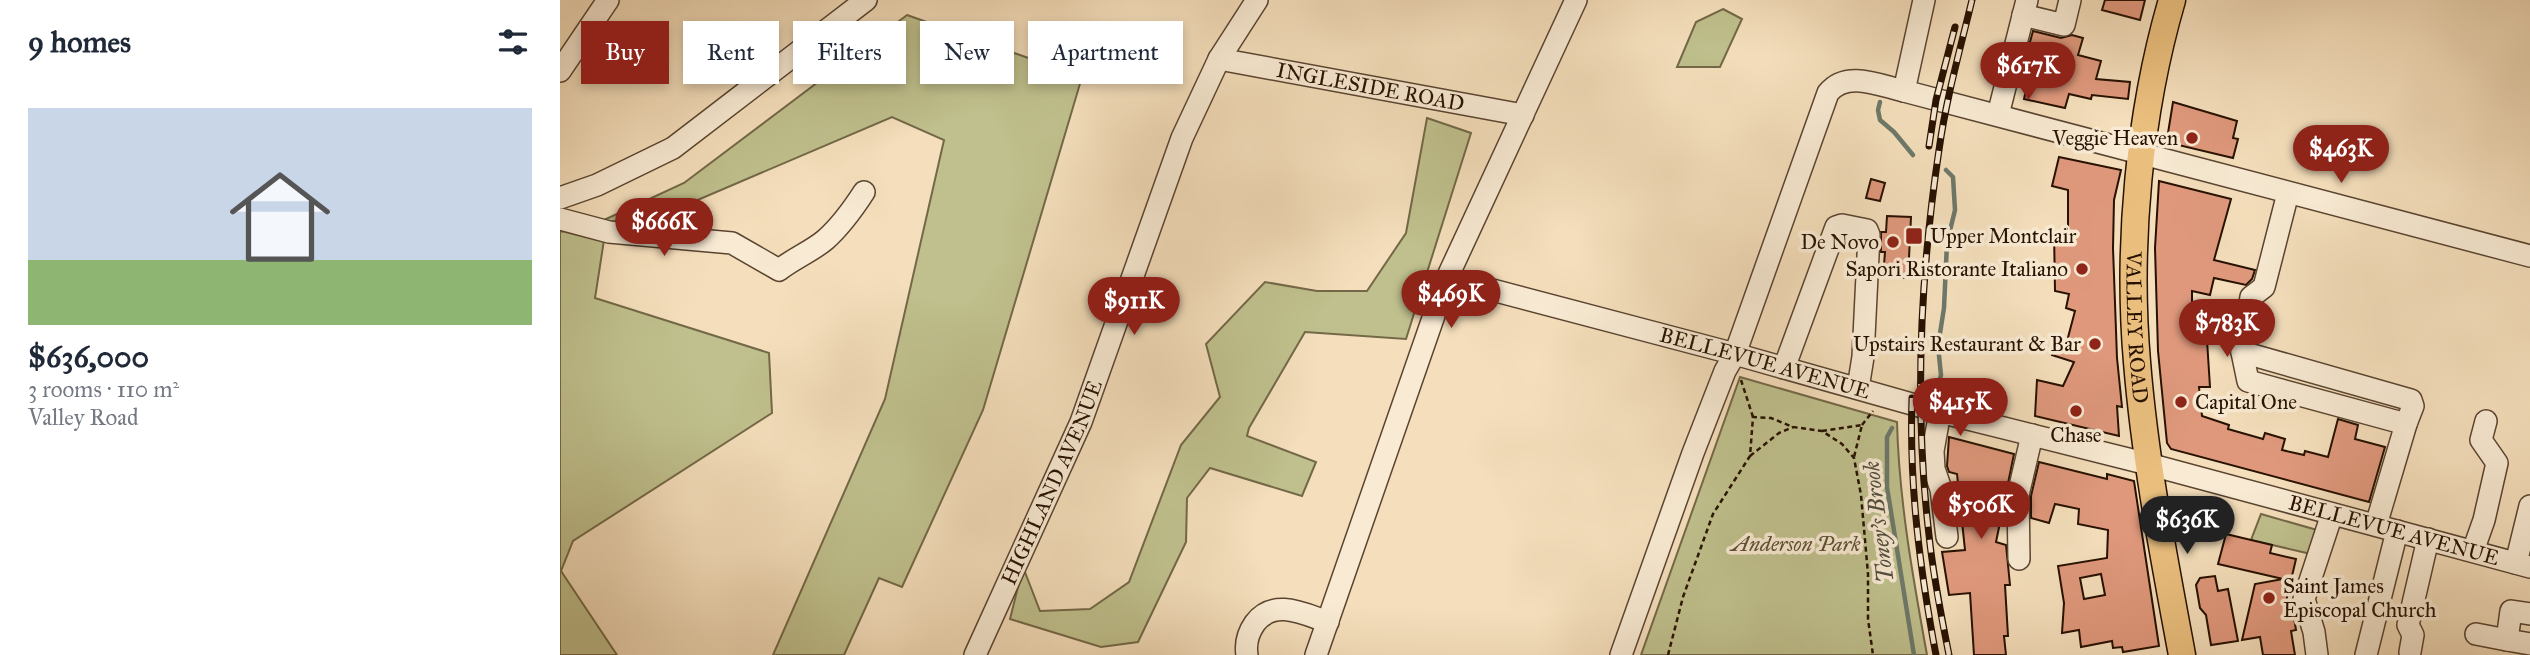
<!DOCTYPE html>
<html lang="en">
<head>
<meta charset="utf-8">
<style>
	:root { --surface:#fff; --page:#f6f6f7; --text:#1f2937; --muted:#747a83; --line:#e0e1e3; --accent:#8f2418 }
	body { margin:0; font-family:"IM FELL Great Primer",serif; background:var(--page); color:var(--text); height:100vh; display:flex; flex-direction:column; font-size:26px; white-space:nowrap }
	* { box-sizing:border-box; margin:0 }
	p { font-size:23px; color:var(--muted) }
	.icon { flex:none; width:38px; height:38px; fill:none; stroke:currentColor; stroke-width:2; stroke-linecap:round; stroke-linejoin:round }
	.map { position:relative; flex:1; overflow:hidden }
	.panel { display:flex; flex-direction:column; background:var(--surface); width:560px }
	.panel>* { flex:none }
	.banner { position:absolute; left:21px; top:21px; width:665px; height:63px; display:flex; gap:14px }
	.price { position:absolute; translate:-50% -60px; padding:0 16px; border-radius:24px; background:var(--accent); color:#fff; font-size:23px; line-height:46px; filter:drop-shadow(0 2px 4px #0008) }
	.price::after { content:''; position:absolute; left:50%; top:42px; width:21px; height:16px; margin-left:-10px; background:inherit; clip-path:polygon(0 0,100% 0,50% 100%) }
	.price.on { background:#222; color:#fff }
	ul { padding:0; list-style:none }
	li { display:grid; align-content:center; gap:14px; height:371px; padding:0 28px }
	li+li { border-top:2px solid var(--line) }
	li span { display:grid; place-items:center; height:217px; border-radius:0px; color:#555 }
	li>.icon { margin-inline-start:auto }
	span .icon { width:126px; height:126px; fill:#fffc; stroke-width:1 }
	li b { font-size:30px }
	h2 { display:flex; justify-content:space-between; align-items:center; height:84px; padding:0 28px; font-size:30px }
	.tag { padding:0 24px; border-radius:0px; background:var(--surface); box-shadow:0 4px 10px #0003; font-size:24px; line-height:63px }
	.tag.on { background:var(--accent); color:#fff }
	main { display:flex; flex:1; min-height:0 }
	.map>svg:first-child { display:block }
</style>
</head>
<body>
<main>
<section class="panel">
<h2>9 homes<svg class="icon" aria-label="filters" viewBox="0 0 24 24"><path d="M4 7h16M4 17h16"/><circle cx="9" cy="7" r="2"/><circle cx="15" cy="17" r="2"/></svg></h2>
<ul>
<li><span style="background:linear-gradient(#c9d6e8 70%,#8fb573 0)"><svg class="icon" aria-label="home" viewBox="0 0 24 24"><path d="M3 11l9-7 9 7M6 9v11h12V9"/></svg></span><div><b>$636,000</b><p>3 rooms · 110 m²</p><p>Valley Road</p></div></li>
</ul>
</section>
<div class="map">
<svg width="1970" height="655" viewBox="0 0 1970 655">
	<rect width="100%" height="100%" fill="#f4debb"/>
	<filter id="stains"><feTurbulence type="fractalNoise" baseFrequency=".00286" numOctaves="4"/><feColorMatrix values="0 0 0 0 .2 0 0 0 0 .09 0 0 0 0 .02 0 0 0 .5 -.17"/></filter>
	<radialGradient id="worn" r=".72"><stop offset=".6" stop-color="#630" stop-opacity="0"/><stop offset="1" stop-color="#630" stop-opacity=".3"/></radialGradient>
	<g fill="#bfc08d" stroke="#736847" stroke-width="2">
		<polygon points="1163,9 1182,19 1160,67 1117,67 1136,22"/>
		<polygon points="347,15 522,77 423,410 342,587 319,578 284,655 213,655 325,399 384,140 332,117 44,240 35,298 209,353 212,413 13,541 1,571 57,655 0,655 0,232 44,220 124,183"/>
		<polygon points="867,118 911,133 846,339 745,332 689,428 687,436 756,462 742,496 650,468 627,498 626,542 578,642 541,647 450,619 463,567 480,611 530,609 569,582 621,445 660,397 646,344 705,282 757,291 807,291 846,233"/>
		<path d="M1180,377L1337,422C1339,501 1353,578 1367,655H1081Z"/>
		<polygon points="1701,514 1757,530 1751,554 1691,540"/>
	</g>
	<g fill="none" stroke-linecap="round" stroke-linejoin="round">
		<g stroke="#6d786a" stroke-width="4.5">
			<polyline points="1320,102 1318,110 1320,120 1334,132 1353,155"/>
			<polyline points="1378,386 1381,375 1378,346 1384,308 1387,243 1395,210 1393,177 1386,170"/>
			<polyline points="1332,428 1327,437 1327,487 1354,655"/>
		</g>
	</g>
	<g fill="#df987c" stroke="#271101" stroke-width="2" fill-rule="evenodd">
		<polygon points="1545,0 1585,0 1580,20 1542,10"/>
		<polygon points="1473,31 1501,38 1512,35 1523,38 1518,55 1541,61 1536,79 1570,82 1568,99 1532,95 1531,99 1509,94 1505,108 1464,99 1474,56 1467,53"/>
		<polygon points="1613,102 1677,121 1673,138 1678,139 1673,158 1614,144 1608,133"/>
		<polygon points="1499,157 1561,170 1554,200 1553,248 1557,358 1562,407 1557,406 1559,436 1475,416 1477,380 1503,386 1514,362 1492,355 1495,342 1506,345 1515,311 1506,308 1509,294 1495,291 1494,231 1508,235 1508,190 1492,186"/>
		<polygon points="1311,179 1325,183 1320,201 1306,198"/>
		<polygon points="1599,181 1671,199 1654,260 1695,270 1692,279 1686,285 1654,278 1650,295 1632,291 1632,322 1646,322 1647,340 1650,387 1639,387 1642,416 1669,425 1668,429 1703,439 1705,433 1725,439 1722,450 1744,455 1745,451 1768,457 1778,419 1798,425 1795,439 1825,447 1809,502 1611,449 1607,443 1598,351 1595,248"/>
		<polygon points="1327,216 1351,217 1348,278 1323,277 1325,252 1321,252 1321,232 1326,232"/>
		<polygon points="1389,437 1454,454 1436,542 1446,545 1450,585 1445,585 1448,636 1444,636 1446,655 1414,655 1410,593 1389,595 1382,552 1405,550 1397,474 1389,472 1387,466"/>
		<path d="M1479,462L1547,479V474L1574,481L1599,646L1563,652L1562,647L1553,648L1552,641L1521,647L1519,630L1502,633L1504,603L1498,566L1547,558L1548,530L1518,524L1519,509L1495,504L1489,523L1471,518V496ZM1541,574L1545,595L1524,599L1520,578Z"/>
		<polygon points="1666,534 1712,545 1710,553 1736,559 1725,606 1732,605 1736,630 1731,631 1735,655 1703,655 1700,637 1682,640 1695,584 1723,579 1658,564"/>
		<polygon points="1655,576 1658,591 1668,589 1678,641 1651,645 1646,615 1640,608 1636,585 1640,578"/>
	</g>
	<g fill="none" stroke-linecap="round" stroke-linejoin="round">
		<g stroke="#5a4430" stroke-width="24">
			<g id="minor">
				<polyline points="1463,15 1504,25 1510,0"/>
				<path id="s1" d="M659,59L963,115"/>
				<polyline points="0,71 48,0"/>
				<polyline points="1344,91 1364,0"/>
				<polyline points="1438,115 1467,0"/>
				<polyline points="1728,193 1704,287 1691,297 1682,352 1688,381 1846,424 1816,525"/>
				<polyline points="0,198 37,185 113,148 306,0"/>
				<path d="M0,219L49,232L172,243L219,270C233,259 252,251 265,240C281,226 293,209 304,192"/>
				<path id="s2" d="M887,278L1175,354L1380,412L1588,464L1970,567"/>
				<polyline points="1682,352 1851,400 1853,406 1846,424"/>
				<polyline points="1224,368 1276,227 1282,225 1307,230 1309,235 1303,357 1298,388"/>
				<polyline points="1380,412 1373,451 1374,469 1381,489 1387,537"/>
				<polyline points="1913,551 1924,520 1937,463 1921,440 1926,421"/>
				<polyline points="1459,559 1458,495 1472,435"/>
				<polyline points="1956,563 1970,506"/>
				<polyline points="1970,614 1951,611 1947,640 1970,644"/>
				<polyline points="1916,634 1947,640"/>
				<polyline points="1850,652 1853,635 1848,625 1868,539"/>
				<path id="s3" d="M415,655L521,422L622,138L659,59L697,0"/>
				<path d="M687,655C685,643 688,633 695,623C714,598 744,614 768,622"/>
				<polyline points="756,655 887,278 1016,0"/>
				<path d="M1061,655L1133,453L1165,371L1175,354L1268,93C1286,70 1319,85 1344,91L1970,256"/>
				<polyline points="1757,655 1754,632 1744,599 1772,514"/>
				<polyline points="1806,655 1837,531"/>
			</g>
		</g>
		<g stroke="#271101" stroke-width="29">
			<g id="major">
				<path id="s4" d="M1612,0C1579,113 1567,245 1577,362C1585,461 1604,558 1622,655"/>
			</g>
		</g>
		<g stroke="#271101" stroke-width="2.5" stroke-dasharray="5 3.5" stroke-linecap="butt">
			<polyline points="1181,380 1193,417"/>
			<polyline points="1302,425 1313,411"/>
			<polyline points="1262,431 1302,425 1294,457"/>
			<polyline points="1190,456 1219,433 1233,427"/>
			<polyline points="1108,655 1123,597 1153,514 1190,456 1193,417 1211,418 1233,427 1262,431 1282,444 1294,458 1301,495 1308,574 1308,619 1313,655"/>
		</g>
		<use href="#minor" stroke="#f8ead3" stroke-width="21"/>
		<use href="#major" stroke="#eabf7e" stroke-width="26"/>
		<g stroke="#271101" stroke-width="7">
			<g id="rail">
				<polyline points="1369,146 1376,100 1395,27"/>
				<path d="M1352,398C1349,485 1360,570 1376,655"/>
				<path d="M1389,655C1381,615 1373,575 1369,535C1354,407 1360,277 1379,150C1386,99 1400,50 1412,0"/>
			</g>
		</g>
		<use href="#rail" stroke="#f8ead3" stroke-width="4.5" stroke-dasharray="13" stroke-linecap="butt"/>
	</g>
	<g fill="#8f2418" stroke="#f8ead3" stroke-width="2.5">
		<circle cx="1632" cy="138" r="7"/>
		<rect x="1345" y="227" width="18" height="18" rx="3.5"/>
		<circle cx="1333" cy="242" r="7"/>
		<circle cx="1522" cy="269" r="7"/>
		<circle cx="1535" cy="344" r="7"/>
		<circle cx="1621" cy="402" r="7"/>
		<circle cx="1516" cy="411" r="7"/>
		<circle cx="1709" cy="598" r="7"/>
	</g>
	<g text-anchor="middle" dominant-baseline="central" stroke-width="7" stroke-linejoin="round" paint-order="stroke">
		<g font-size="21" fill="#271101" stroke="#f8ead3">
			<text stroke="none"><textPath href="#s1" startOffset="154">INGLESIDE ROAD</textPath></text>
			<text stroke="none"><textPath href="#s4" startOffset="331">VALLEY ROAD</textPath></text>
			<text stroke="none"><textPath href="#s2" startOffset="329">BELLEVUE AVENUE</textPath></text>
			<text stroke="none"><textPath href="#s3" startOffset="189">HIGHLAND AVENUE</textPath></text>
			<text stroke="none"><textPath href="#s2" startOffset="980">BELLEVUE AVENUE</textPath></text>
		</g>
		<g font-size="21" fill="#271101" stroke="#f8ead3" text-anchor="end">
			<text x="1618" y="138">Veggie Heaven</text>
			<text x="1370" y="236" text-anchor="start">Upper Montclair</text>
			<text x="1319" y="242">De Novo</text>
			<text x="1508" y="269">Sapori Ristorante Italiano</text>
			<text x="1521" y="344">Upstairs Restaurant &amp; Bar</text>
			<text x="1635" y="402" text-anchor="start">Capital One</text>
			<text x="1516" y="435" text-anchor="middle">Chase</text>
			<text x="1723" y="586" text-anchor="start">Saint James<tspan x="1723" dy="24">Episcopal Church</tspan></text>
		</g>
		<g font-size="21" font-style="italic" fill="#5c4e32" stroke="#f8ead3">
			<text x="1236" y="544">Anderson Park</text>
		</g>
		<g font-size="23" font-style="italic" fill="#504d3e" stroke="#f8ead3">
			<text transform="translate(1318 522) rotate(-97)">Toney's Brook</text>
		</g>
	</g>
	<rect width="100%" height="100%" filter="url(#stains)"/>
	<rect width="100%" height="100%" fill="url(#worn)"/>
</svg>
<b class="price" style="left:1468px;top:102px">$617K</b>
<b class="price" style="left:1781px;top:185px">$463K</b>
<b class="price" style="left:104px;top:258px">$666K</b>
<b class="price" style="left:891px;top:330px">$469K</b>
<b class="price" style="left:574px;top:337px">$911K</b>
<b class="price" style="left:1667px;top:359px">$783K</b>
<b class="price" style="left:1400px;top:438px">$415K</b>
<b class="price" style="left:1421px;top:541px">$506K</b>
<b class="price on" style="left:1627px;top:556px">$636K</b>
<div class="banner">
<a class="tag on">Buy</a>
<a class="tag">Rent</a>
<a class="tag">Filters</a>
<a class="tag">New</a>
<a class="tag">Apartment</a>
</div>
</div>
</main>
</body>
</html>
